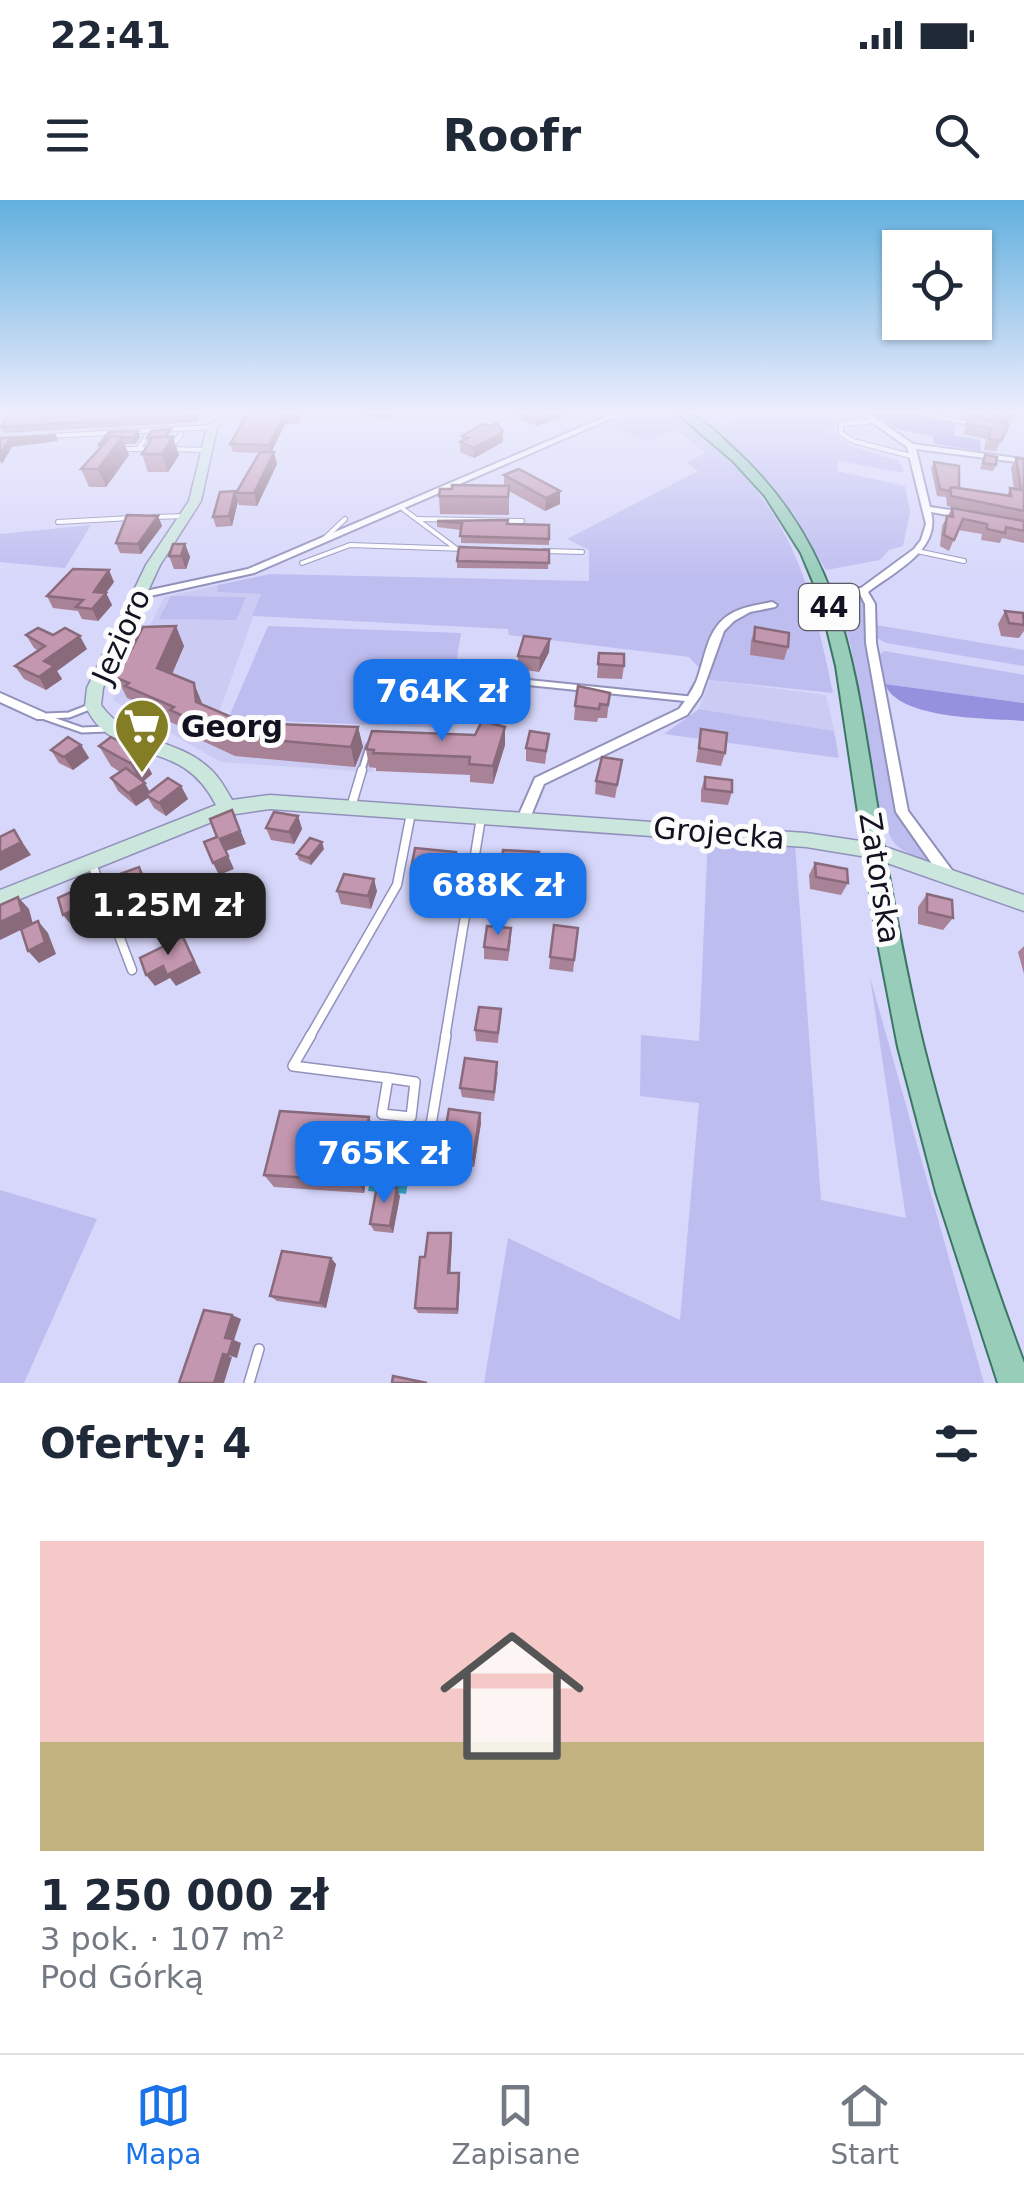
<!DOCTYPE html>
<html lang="pl">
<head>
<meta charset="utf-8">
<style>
	:root { --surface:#fff; --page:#f2f2f3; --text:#1f2937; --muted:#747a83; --line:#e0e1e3; --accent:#1a73e8 }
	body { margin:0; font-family:"DejaVu Sans",sans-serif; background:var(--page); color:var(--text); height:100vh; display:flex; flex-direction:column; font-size:38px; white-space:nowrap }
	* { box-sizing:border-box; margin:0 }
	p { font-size:32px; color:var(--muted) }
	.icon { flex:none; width:55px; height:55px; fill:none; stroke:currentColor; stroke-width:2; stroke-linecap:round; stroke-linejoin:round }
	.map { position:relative; height:1183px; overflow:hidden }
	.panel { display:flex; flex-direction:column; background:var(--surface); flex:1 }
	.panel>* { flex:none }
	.controls { position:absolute; left:882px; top:30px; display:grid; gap:20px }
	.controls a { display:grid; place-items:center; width:110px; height:110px; border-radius:0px; background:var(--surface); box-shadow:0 2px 8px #0004; font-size:50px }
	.price { position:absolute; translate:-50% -85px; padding:0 22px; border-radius:20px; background:var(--accent); color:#fff; font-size:32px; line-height:65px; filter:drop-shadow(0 2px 5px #0008) }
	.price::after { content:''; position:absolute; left:50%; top:60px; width:30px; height:22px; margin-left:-15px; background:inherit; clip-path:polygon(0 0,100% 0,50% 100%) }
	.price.on { background:#222; color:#fff }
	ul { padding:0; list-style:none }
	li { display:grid; align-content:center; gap:20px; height:530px; padding:0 40px }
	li+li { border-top:2px solid var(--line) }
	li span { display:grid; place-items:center; height:310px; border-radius:0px; color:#555 }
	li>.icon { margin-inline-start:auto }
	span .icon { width:180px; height:180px; fill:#fffc; stroke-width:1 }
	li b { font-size:42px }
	h2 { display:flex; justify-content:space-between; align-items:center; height:120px; padding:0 40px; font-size:42px }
	.status { display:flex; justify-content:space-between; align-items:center; height:70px; padding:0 50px; background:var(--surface); direction:ltr }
	.status svg { height:28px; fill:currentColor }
	header { display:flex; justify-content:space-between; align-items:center; height:130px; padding:0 40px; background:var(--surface); font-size:45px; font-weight:600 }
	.menu { display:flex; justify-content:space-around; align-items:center; height:140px; border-top:2px solid var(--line); background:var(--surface); font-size:28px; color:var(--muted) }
	.menu a { display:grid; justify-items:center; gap:5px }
	.menu .on { color:var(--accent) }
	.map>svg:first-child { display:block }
</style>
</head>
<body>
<div class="status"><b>22:41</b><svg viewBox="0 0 49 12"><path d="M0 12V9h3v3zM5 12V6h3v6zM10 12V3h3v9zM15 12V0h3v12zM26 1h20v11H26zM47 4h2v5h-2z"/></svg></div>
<header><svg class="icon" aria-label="menu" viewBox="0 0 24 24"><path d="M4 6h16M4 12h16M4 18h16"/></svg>Roofr<svg class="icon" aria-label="search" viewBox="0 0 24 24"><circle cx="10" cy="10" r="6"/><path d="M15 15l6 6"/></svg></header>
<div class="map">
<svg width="1024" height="1183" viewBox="0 0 1024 1183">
	<rect width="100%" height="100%" fill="#d7d7fb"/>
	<g fill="#cbcbf4">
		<polygon points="218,385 218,392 261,394 217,519 255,534 379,543 372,572 221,562 113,500 164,397"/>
		<polygon points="710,480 826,495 834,531 699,509"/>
	</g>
	<g fill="#bebdf0">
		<path d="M633,213C644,213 661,210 672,213C687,217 703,235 715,246C796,321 811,388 833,493L710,480L689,457L509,435L508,429L252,416L261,394L217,392L218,385L270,374L589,381V350L567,339L698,271L686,262L705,253L677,230L646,241L609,226Z"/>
		<polygon points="691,213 707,213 725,225 744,213 855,217 836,222 830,232 850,246 899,261 904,273 838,261 837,271 905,286 910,312 903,346 889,350 880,360 826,370 774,287 721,235"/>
		<polygon points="91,325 65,368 0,362 0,334"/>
		<polygon points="171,396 246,397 236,420 159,419"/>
		<path d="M853,396L863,401L866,442L898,618L929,657L927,661C905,652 890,648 886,622L881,621L851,447L838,403Z"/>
		<polygon points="876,425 1024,450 1024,466 886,443 877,438"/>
		<polygon points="268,426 461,433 446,528 228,519"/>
		<polygon points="884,451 1019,474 1024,475 1024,503 885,484 880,454"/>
		<polygon points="699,509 834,531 839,558 664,534"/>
		<polygon points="708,635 795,644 821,1000 906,1018 870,777 984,1183 484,1183 508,1038 680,1120 699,903 640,896 641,835 699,841"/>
		<polygon points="0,990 97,1019 24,1183 0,1183"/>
	</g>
	<g fill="#9691df">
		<polygon points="871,213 904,213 955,222 954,235 980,240 981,251 935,244 932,236 897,229"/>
		<path d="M885,484L1024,503V521C989,518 898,520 885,484Z"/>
	</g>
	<polygon fill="#38a9d0" points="378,941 415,943 406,994 389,992 393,962 387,993 368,991"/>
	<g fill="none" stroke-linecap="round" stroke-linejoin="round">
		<g stroke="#9291bb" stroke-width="6">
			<g id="lane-far3">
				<polyline points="875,221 841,224 841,233 853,241 915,257"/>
				<polyline points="51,236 212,227"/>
				<polyline points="121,249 153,249"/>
				<polyline points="138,249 148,235"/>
				<polyline points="170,249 181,234"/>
				<polyline points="171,249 207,250"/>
				<polyline points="403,309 454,347"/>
				<polyline points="153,317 186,316"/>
				<polyline points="417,319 522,321"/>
				<polyline points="58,322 131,318"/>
				<polyline points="324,339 345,319"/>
				<polyline points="544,351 582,352"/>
				<polyline points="917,351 964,361"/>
				<polyline points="302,363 350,345 466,349"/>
			</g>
		</g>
		<g stroke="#9291bb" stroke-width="9">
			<g id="lane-far2">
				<polyline points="523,482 690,499"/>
				<polyline points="42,516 82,530 107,529"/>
				<polyline points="46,516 69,515 92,506"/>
				<polyline points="361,573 369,547"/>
			</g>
		</g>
		<g stroke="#9291bb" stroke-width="11">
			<g id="lane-far1">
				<polyline points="351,607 362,570"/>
				<polyline points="92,664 132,770"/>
				<polyline points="309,838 397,685 411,613"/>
				<polyline points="445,838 481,618"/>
			</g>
		</g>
		<g stroke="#9291bb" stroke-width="12">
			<g id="lane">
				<polyline points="311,835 293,866 388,878"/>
				<polygon points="388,878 415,882 411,917 382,914"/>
				<polyline points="424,967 446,835"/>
				<polyline points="249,1183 259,1149"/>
			</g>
		</g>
		<g stroke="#9291bb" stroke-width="4">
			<g id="street">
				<polygon points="614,213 624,213 254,373 141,398 136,395 141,392 248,369"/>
				<path d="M859,213H868L913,244L1024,259V263L916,249L930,307L964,312L968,315L964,318L931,312C941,350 894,372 868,392L875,404L876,443L908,611L954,673L956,677L954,681L949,683L944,681L896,612L866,443L865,404L860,394H824L819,391L824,388H861L914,349L921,340L926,324L907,247Z"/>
				<polygon points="912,213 927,213 983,225 979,227"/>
				<path d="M772,402L777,405L775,407L750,412L734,421L724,431L701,495L687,515L544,584L528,623H518L517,619L535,578L679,509C686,500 691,492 696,482C705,460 706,432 726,417C739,407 757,405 772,402Z"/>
				<polygon points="0,493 45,513 47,516 45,519 37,519 0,502"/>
			</g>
		</g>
		<g stroke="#9291bb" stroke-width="3">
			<path id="secondary" d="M223,213H234L217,228L201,301L160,365L103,488L101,505C126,541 171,538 203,563C217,573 224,586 232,600L270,595L806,633L874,643L1024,695V711L873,658L806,647L270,609L229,615L0,707V690L216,605C184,542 135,564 99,526C93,521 89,512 85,506L87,488L146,365L189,301L207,227Z"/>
		</g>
		<g stroke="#3c7665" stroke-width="4">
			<path id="primary" d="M677,213C699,213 717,233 733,248C844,349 854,466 877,605C890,685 904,765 923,844C950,952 985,1058 1024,1163V1183H998L936,992L898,847L876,733L836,466L819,396L801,353L765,296L733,261Z"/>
		</g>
		<use href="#lane-far3" stroke="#fff" stroke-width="4"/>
		<use href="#lane-far2" stroke="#fff" stroke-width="5"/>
		<use href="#lane-far1" stroke="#fff" stroke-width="8"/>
		<use href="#lane" stroke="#fff" stroke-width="9"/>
		<use href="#street" fill="#fff" fill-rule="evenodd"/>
		<use href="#secondary" fill="#cbe6dc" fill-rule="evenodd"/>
		<use href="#primary" fill="#97cdb9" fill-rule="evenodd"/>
	</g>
	<g fill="#a88296">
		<polygon points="11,213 203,213 196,222 4,233 1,227"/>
		<polygon points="248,213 303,213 298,224 285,224 271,252 277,264 257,306 239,305 236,293 259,253 233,252 230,244"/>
		<polygon points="362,213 391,213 392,220 362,217"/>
		<polygon points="515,213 571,213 537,226 515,217"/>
		<polygon points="950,213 1016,213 1012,221 1008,221 1006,223 1009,224 996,251 984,250 986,239 963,234 969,217"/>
		<polygon points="138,231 140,237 135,244 124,244 129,255 106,287 89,287 81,269 100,249"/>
		<polygon points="503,232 503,242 474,258 460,252 460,242 462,241 462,236"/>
		<polygon points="173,235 172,237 179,255 168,272 148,272 142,254 149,244 147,238"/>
		<polygon points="985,255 996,265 993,271 980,269"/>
		<polygon points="1016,258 1024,259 1024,343 1002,338 1000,343 981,340 982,334 958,330 949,351 940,346 942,326 952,308 991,315 947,306 946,297 937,296 931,268 934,262 959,288 1007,296 1010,288 1014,289 1011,268"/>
		<polygon points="504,275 560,304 545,311 509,291 509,315 440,314 439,296 504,286"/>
		<polygon points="235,291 238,301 232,326 216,327 213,317"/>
		<polygon points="158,316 162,326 141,354 120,353 116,343"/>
		<polygon points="437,321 549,325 549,345 461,343 461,330 437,327"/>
		<polygon points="185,344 190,357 186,369 174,369 169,356"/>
		<polygon points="549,350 548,369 457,368 457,361"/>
		<polygon points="114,382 106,393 112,405 98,421 82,419 78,411 53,408 47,396"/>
		<polygon points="1005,411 1024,415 1024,431 1019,438 1001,436 998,424"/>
		<polygon points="755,427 788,447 784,460 750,455 751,441"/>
		<polygon points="26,435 53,435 87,449 57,471 62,479 46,490 24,479 15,466 39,451 34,448"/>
		<polygon points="550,439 549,452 539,472 518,469 518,456"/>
		<polygon points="184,446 172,474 202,504 245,523 358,527 363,547 355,567 235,556 179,530 177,525 135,506 132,500 127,498 117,478"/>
		<polygon points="599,453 624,466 622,479 597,478"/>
		<polygon points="610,493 607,518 598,518 597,522 574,520 575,506"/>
		<polygon points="701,529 725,553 721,566 696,562"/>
		<polygon points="549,534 545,564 526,561 526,548"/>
		<polygon points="81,545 89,558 73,570 59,563 51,550"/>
		<polygon points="505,545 493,584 470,582 470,575 376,571 376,568 369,567 366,549"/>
		<polygon points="99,546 142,554 152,574 143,582 150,592 181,586 188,599 166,616 154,608 148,598 136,606 118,591 111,578 120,572 111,566"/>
		<polygon points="622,560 615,598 595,594 596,581"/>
		<polygon points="705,577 732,592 728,605 701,602 701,590"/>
		<polygon points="298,616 302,629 294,644 271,640 266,628"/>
		<polygon points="415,648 458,677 454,697 415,694 411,669"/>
		<polygon points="324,649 311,665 299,660 297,654"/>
		<polygon points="539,652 537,680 502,678 502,665"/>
		<polygon points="815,663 848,683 841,695 810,689 809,675"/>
		<polygon points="337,691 377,691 371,709 341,704"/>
		<polygon points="927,694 953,718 943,730 918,724 918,707"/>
		<polygon points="554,725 578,728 573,772 549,769"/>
		<polygon points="511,740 508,761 484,759 484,747"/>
		<polygon points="1024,746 1024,774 1018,752"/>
		<polygon points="501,809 498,843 476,841 475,830"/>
		<polygon points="498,872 494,901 462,897 460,888"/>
		<polygon points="480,913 481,923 474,967 443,962 441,954"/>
		<polygon points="374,930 364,993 274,987 264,975"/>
		<polygon points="400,996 393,1033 374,1031 370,1024"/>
		<polygon points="452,1040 450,1073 460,1079 458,1114 418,1113 415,1108 425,1057"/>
		<polygon points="336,1064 326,1108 277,1101 270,1096"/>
	</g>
	<g fill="#886a7a">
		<polygon points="197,213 203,213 196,222 194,216"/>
		<polygon points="298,213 303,213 298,224 296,216"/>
		<polygon points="554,213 571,213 537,226 537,219"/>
		<polygon points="284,216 285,224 271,253 269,245"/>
		<polygon points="138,231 140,237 135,244 133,238"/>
		<polygon points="503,232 503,242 474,258 474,248"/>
		<polygon points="56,235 58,241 12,247 2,264 0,261 0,255 9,240"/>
		<polygon points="122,237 129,255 106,287 98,269"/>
		<polygon points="173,237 179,255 168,272 162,254"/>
		<polygon points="274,252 277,264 257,306 254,293"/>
		<polygon points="235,291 238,301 232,326 229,316"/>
		<polygon points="560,291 560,304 545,311 546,298"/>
		<polygon points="158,316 162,326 141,354 138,344"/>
		<polygon points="185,344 190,357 186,369 181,356"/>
		<polygon points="109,370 114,382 106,393 112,405 98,421 92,409 94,392"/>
		<polygon points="176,426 184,446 166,488 157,468"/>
		<polygon points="80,436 87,449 57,471 62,479 46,490 39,477 44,461"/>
		<polygon points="550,439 549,452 539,472 540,458"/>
		<polygon points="194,483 202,503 205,522 196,502"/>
		<polygon points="358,527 363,547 355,567 351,547"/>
		<polygon points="505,527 505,545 493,584 493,566"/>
		<polygon points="81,545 89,558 73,570 64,557"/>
		<polygon points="142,554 152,574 141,583 130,563"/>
		<polygon points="145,583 152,596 146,595 148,598 136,606 128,593"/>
		<polygon points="181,586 188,599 166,616 159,603"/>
		<polygon points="232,610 246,644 226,651 234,669 219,675 213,663 220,639"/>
		<polygon points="298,616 302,629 294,644 289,632"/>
		<polygon points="14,630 31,655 0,671 0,653"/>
		<polygon points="322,642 324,649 311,665 309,658"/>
		<polygon points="456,652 458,677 454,697 452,672"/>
		<polygon points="139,667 147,679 154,701 134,709 126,696"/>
		<polygon points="374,679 377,691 371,709 368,696"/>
		<polygon points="82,687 92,699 98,715 73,727 63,715"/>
		<polygon points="18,697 29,709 33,724 0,740 0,722"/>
		<polygon points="38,721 48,733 56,754 39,763 28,751"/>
		<polygon points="183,737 201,773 176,786 170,778 155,786 146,775"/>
		<polygon points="480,913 481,923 474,967 473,959"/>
		<polygon points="369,917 374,930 364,993 357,981"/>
		<polygon points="397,988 400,996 393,1033 390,1026"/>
		<polygon points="451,1033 452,1040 450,1079 448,1073"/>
		<polygon points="331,1058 336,1064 326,1108 320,1103"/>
		<polygon points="459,1073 460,1079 458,1114 457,1109"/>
		<polygon points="232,1115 241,1119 234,1140 241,1143 237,1158 228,1155 225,1138"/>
		<polygon points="223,1154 232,1157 224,1183 214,1183"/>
	</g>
	<g fill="#c397af" stroke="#886a7a" stroke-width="2.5">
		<polygon points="11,213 197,213 194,216 1,227"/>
		<polygon points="248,213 298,213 296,216 284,216 269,245 230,244"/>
		<polygon points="522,213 554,213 537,219"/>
		<polygon points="984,213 1016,213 1015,215 1010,214 1009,218"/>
		<polygon points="969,217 1009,224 1001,241 989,239 991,228 967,224"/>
		<polygon points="497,223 503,232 474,248 460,242 468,238 462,236 483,224 490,226"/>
		<polygon points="171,229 165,237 147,238 151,231"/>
		<polygon points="138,231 133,238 111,236 98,246 109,232"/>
		<polygon points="56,235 9,240 0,255 0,238"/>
		<polygon points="111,236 122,237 98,269 81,269"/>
		<polygon points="153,237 173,237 162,254 142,254"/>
		<polygon points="260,252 274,252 254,293 236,293"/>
		<polygon points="985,255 997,257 996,265 983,263"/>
		<polygon points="1016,258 1024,259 1024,311 951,296 951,287 1011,296 1010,288 1021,290"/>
		<polygon points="934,262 959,266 959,288 951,287 949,291 940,289"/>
		<polygon points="519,269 560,291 546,298 504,275"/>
		<polygon points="452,285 509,286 508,297 439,296 440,289 452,289"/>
		<polygon points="235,291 229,316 213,317 220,292"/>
		<polygon points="952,308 1024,321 1024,331 1006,327 1005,333 987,329 987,324 963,319 954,340 944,335 947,316 953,317"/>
		<polygon points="127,315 158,316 138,344 116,343"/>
		<polygon points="508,320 507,324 549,325 549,339 460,336 462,323 437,321"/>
		<polygon points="173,344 185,344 181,356 169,356"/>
		<polygon points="459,347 549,350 549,363 457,361"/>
		<polygon points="73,369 109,370 94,392 106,393 92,409 76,407 83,400 47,396"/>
		<polygon points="1005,411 1023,413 1024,425 1009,423"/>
		<polygon points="176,426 157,468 194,483 196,502 245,523 358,527 351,547 227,536 170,510 174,507 125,486 129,483 117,478 143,427"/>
		<polygon points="755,427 789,433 788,447 754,441"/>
		<polygon points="38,428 53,435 65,428 80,436 44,461 54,466 39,477 15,466 45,446 26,435"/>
		<polygon points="524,436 550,439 540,458 518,456"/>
		<polygon points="599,453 624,454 624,466 598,464"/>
		<polygon points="578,486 610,493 608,505 600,504 599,509 575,506"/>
		<polygon points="482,521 505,527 493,566 469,564 470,557 373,553 374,550 366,549 372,531 475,535"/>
		<polygon points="701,529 727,533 725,553 699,548"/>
		<polygon points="530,531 549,534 546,551 526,548"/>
		<polygon points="68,537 81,545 64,557 51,550"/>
		<polygon points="111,537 142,554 130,563 99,546"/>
		<polygon points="602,557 622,560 617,585 596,581"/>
		<polygon points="126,568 145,583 128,593 111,578"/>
		<polygon points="705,577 732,580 732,592 705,589"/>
		<polygon points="168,578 181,586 159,603 146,595"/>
		<polygon points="232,610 240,631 220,639 228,656 213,663 204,642 217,637 210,619"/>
		<polygon points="274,612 298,616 289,632 266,628"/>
		<polygon points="14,630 21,642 0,653 0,637"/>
		<polygon points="310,638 322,642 309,658 297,654"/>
		<polygon points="415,648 456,652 452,672 411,669"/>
		<polygon points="503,650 539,652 538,667 502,665"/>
		<polygon points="815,663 847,669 848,683 816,677"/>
		<polygon points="139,667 146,688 126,696 120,674"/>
		<polygon points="344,674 374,679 368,696 337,691"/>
		<polygon points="82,687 88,703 63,715 58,698"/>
		<polygon points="927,694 952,700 953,718 927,712"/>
		<polygon points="18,697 22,712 0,722 0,705"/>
		<polygon points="38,721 45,742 28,751 21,729"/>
		<polygon points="554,725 578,728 574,760 550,757"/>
		<polygon points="487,726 511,728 508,750 484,747"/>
		<polygon points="183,737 194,761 167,775 163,766 146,775 140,758"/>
		<polygon points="479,807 501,809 498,833 475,830"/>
		<polygon points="465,858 497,862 494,892 460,888"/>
		<polygon points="449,909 480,913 473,959 441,954"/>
		<polygon points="280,911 369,917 357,981 264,975"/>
		<polygon points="377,986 397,988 390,1026 370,1024"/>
		<polygon points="428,1033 451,1033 448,1073 459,1073 457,1109 415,1108 420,1057 425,1057"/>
		<polygon points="282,1051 331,1058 320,1103 270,1096"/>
		<polygon points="204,1110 232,1115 225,1138 233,1139 228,1155 223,1154 214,1183 179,1183"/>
		<polygon points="393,1176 427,1183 392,1183"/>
	</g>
	<linearGradient id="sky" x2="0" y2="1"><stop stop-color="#61b0de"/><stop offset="0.56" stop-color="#ededfd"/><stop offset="1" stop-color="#ededfd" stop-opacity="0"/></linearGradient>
	<rect width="1024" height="379" fill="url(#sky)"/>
	<defs>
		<g id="supermarket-pin" transform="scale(2.875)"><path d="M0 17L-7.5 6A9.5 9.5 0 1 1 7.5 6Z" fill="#837e25" stroke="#fcfcfc"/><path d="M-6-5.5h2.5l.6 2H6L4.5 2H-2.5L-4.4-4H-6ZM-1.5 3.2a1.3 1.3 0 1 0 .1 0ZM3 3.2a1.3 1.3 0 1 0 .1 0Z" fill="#fff"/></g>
	</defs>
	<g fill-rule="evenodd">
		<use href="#supermarket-pin" x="142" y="526"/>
	</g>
	<g text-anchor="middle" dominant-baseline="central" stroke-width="10" stroke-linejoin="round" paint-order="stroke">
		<rect fill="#fcfcfc" stroke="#585863" stroke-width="2.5" x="799" y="384" width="60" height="46" rx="8"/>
		<g font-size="28" font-weight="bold" fill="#121221">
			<text x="829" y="407">44</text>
		</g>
		<g font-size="30" fill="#121221" stroke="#fcfcfc">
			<text transform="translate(121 436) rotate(-66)">Jezioro</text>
			<text transform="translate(719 633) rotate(5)">Grojecka</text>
			<text transform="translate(880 678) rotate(81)">Zatorska</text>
		</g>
		<g font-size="30" font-weight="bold" fill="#121221" stroke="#fcfcfc" text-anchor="start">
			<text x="181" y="526">Georg</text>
		</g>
	</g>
</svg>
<div class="controls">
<a><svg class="icon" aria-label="locate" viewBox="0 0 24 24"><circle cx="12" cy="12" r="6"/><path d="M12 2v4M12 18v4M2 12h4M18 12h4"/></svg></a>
</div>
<b class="price" style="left:442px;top:544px">764K zł</b>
<b class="price" style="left:498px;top:738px">688K zł</b>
<b class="price on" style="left:168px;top:758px">1.25M zł</b>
<b class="price" style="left:384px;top:1006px">765K zł</b>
</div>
<section class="panel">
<h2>Oferty: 4<svg class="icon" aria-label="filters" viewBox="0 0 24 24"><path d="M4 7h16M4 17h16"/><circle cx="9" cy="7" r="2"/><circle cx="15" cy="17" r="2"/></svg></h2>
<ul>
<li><span style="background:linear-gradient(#f6c9c9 65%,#c2b280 0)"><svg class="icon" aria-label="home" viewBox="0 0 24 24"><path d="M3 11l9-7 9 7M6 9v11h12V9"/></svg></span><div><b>1 250 000 zł</b><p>3 pok. · 107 m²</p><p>Pod Górką</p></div></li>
</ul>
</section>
<nav class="menu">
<a class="on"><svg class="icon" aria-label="map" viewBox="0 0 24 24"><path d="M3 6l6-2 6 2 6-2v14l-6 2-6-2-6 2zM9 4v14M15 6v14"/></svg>Mapa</a>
<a><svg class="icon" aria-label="saved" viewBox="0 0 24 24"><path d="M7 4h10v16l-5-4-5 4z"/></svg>Zapisane</a>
<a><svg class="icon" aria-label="home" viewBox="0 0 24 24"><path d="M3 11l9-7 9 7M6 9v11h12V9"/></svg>Start</a>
</nav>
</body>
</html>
